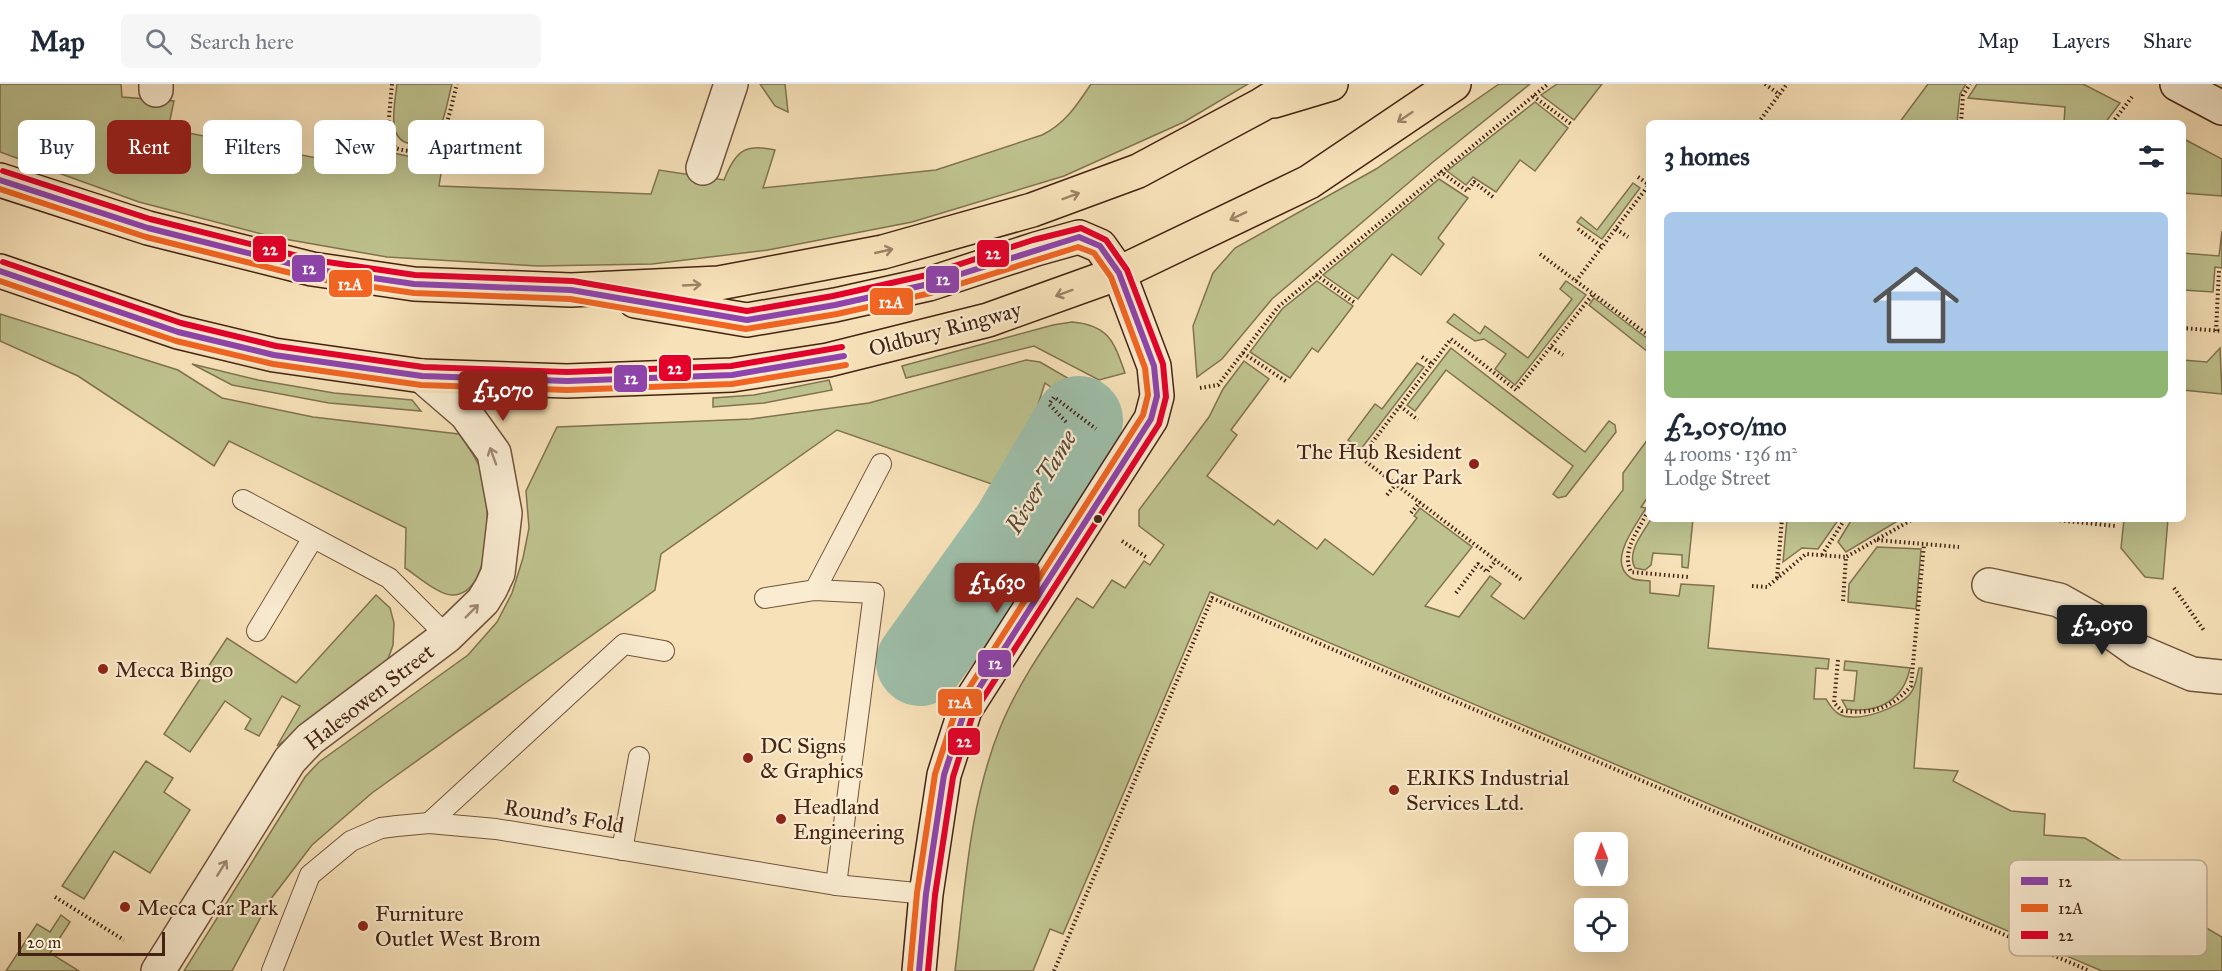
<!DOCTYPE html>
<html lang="en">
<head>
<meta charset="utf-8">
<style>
	:root { --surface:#fff; --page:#f6f6f7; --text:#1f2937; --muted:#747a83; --line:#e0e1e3; --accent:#8f2418 }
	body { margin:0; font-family:"IM FELL Great Primer",serif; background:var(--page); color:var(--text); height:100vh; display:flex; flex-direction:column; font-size:22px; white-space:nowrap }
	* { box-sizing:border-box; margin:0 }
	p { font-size:20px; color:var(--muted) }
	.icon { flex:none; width:33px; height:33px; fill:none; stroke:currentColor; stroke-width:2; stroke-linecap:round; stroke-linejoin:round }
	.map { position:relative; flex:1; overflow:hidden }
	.sheet { position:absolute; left:1646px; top:36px; width:540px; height:402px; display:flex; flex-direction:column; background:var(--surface); border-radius:9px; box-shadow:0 6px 24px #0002 }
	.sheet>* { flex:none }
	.guide { position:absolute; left:18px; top:36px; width:570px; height:54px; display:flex; gap:12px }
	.needle { width:39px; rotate:359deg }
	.controls { position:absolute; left:1574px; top:748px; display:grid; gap:12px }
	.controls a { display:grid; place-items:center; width:54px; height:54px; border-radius:9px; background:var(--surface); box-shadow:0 6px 24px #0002; font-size:30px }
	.scale { position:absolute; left:18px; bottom:15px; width:147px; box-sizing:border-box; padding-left:6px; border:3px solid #442313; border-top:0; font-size:16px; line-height:21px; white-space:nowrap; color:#442313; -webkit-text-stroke:4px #faecd1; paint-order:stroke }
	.price { position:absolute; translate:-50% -51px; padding:0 14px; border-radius:6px; background:var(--accent); color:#fff; font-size:20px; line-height:39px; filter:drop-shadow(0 2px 3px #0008) }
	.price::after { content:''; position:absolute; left:50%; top:36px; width:18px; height:14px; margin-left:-9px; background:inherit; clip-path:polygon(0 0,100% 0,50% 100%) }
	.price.active { background:#222; color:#fff }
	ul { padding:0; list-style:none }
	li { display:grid; align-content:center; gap:12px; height:318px; padding:0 18px }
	li span { display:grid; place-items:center; height:186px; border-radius:9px; color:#555 }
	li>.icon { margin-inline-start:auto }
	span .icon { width:108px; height:108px; fill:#fffc; stroke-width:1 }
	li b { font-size:26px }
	h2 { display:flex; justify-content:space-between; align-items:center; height:72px; padding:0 18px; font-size:26px }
	.tag { padding:0 21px; border-radius:9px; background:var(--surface); box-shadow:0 6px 24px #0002; font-size:21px; line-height:54px }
	.tag.active { background:var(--accent); color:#fff }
	header { display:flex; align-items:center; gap:36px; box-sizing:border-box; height:84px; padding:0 30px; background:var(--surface); border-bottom:2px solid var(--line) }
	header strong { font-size:28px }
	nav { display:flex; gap:33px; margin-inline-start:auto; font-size:21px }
	.search { width:420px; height:54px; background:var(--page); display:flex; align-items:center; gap:15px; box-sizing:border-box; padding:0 21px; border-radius:9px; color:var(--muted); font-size:22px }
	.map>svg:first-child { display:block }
</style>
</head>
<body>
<header>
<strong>Map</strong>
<div class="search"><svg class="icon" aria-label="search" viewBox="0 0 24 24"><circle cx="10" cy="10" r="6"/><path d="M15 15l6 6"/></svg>Search here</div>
<nav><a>Map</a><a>Layers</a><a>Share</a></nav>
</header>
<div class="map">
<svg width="2222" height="887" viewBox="0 0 2222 887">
	<rect width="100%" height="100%" fill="#f7e1b8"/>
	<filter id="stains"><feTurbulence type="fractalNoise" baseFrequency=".00333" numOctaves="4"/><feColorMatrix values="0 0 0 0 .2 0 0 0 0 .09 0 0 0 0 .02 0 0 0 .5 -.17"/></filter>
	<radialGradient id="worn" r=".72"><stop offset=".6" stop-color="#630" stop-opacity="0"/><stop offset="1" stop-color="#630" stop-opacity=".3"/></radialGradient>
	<g fill="#bec28e" stroke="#817250" stroke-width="1.5">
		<path d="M0,0H121L122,13L174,17L168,45L383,87L388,68L412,73L444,71L439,102L651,110L659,86L724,96C735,68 744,59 775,66L763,104L936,86L1042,51C1065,40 1077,21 1091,0H1248L1184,38L1064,92L912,138L768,166L652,180L538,182L387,173L273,153L139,118L0,68Z"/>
		<path d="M397,0H452C448,14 446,32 439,45C434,55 427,59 416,60C384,61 395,21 397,0Z"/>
		<polygon points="760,0 785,0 788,28 775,22"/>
		<polygon points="1499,0 1530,0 1433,78 1272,215 1222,275 1197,293 1193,242 1213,189 1235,164 1376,85"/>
		<polygon points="1557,0 1602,0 1574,36 1541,11"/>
		<polygon points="1928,0 1966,0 1960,10 1957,39 1899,39"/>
		<polygon points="1977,0 2083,0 2120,19 2105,39 2064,39 2065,23 1968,14"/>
		<polygon points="1535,18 1568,44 1535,87 1520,76 1496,108 1473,93 1466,101 1447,87"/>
		<polygon points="2182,54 2222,75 2222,112 2183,109"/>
		<polygon points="1439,95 1468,114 1438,154 1444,160 1421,191 1392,170 1358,215 1323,191"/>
		<polygon points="1633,99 1640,104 1602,155 1577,138 1581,133 1597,146"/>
		<polygon points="2222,147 2222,184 2215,183 2213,208 2183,206 2183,169 2219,172"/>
		<polygon points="1317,197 1353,222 1318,268 1312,264 1290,294 1250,268 1282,225"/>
		<polygon points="1566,197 1586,211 1515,301 1495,285 1506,270 1484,255 1475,257 1447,238 1454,230 1480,250 1485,242 1528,274 1572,215 1560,205"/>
		<polygon points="1594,214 1648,255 1648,268 1589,221"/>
		<path d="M0,230L178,286L222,314L313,333L459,350C467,361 476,373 481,386C490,412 495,509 453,511C440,512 416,491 405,484L406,444L229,357L214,382L78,292L0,257Z"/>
		<path d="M1072,238C1109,241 1114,258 1125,289L1099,296L1034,262L906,294L902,282L1053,241Z"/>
		<polygon points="1451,264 1585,368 1609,337 1615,341 1616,348 1566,412 1558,414 1553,410 1573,382 1446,286 1415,327 1407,321"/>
		<polygon points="2220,264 2222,310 2183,306 2183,276 2207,278"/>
		<polygon points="1026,276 1040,278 1109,318 1111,327 1101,340 1045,299 1036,327 1043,339 1013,421 1042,433 932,607 884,577 1012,407 837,346 661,470 655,506 372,709 312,761 270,816 232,887 184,887 305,693 319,678 468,571 497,538 512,509 523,474 529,444 526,407 557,343 751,335 869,319"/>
		<path d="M1244,277L1269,295L1231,346L1237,351L1207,392L1274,441L1278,436L1317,465L1325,455L1373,491L1417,434L1414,432L1420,424L1472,463L1425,522L1459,533L1490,492L1501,500L1491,512L1524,535L1623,406V389L1648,355V413L1641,423L1646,424C1636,441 1606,478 1631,494C1636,497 1645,496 1650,497V509L1679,512L1681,500L1714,502L1708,564L1829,575L1828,585L1816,584L1814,615H1826C1829,620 1833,627 1839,630C1856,640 1902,624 1912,607C1916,601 1917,592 1919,584H1922L1914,684L1958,687L1953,697L2011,727L2045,730L2044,751L2085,754L2129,781L2166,786L2162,818L2222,853V887H2102L1210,508L1063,850L1050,845L1033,887H955C965,805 969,721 1000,644C1019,597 1049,556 1077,514L1093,524L1112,496L1125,504L1144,477L1150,481L1164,461L1139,442V426L1209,333L1223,305Z"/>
		<polygon points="1417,279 1424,283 1361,365 1348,356 1375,320 1382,325"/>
		<polygon points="192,280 258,296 334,309 412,316 421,327 329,319 232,301"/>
		<polygon points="829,296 832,306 764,319 713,323 713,314 754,311"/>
		<path d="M1651,435H1693L1688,484L1682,483V471L1653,469L1651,481L1645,486L1635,484C1626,468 1643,449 1651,435Z"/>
		<polygon points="1787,435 1839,435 1818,465 1802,464 1783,478"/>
		<polygon points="1852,435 1901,435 1846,468 1838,458"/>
		<polygon points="2124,435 2168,435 2163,495 2145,493 2121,464"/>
		<polygon points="1877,463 1921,465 1916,525 1848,518 1849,500"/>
		<polygon points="376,511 390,524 394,539 393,561 388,575 374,592 277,662 300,622 282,612 259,652 245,645 251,635 225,617 190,668 164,650 227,554 296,599"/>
		<path d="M1845,577L1910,584C1904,615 1879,630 1847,625L1842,616L1854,617L1857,587L1844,586Z"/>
		<polygon points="146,677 173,694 164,708 190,726 150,789 114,767 84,815 62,802"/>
		<polygon points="61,831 70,838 50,869 79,887 6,887 37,840 50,848"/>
	</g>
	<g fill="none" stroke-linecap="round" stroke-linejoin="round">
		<polyline stroke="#9ebea9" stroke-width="88" points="920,578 1015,445 1079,336"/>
		<g stroke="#71523c" stroke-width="22">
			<g id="lane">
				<polyline points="243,416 389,494 447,552"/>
				<polyline points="815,506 881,380"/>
				<polyline points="765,514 815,506 874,509 836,801"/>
				<polyline points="257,547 313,454"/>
				<polyline points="429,739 624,560 664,567"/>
				<polyline points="622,766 639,673"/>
				<polyline points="272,887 310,791 351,757 381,744 397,742 429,739 496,745 836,801 926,810"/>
			</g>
		</g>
		<g stroke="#71523c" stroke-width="36">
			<g id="street">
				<polyline points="156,6 156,0"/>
				<polyline points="703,84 731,0"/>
				<polyline points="1989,501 2059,516 2093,535 2138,567 2192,590 2222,593"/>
				<polyline points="158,887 290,676 310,655 447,552 483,517 491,504 498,489 505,429 494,369 466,330 422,292"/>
			</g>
		</g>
		<g stroke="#442313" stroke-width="36">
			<g id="secondary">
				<polyline points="2177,0 2222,24"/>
				<polyline points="919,887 926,810 944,691 965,626 1151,335 1157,312 1154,282 1119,189"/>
			</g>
		</g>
		<g stroke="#442313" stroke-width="36">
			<g id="primary">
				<polyline points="1274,17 1331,0"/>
				<polyline points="0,96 148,144 312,185 414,200 571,206 719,199 883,168 1032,126 1138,87 1261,21 1295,0"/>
				<polyline points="0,187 178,248 274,271 422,292 567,297 732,291 828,276 988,236 1119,189 1309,98 1454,0"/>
				<polyline points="635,217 747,236 835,221 929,200 1036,165 1079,153 1100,162 1119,189"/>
			</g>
		</g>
		<g stroke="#442313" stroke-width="4" stroke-dasharray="1.5 3" stroke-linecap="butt">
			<path d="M392,0L388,44L395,64C445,79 447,36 457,0"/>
			<polyline points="1765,0 1780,11"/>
			<polyline points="1533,12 1571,40"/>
			<polyline points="1758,39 1787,0"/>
			<polyline points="1961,39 1963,11 1970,0"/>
			<polyline points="2112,39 2132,13"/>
			<polyline points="1440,87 1467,107 1474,98 1493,113"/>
			<polyline points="1638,93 1648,100"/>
			<polyline points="1578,145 1602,163"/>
			<polyline points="1616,145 1628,153"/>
			<polyline points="1540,170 1648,251"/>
			<polyline points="1316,191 1355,219"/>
			<polyline points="1576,197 1648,102"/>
			<polyline points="2182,244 2222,247"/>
			<polyline points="2216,247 2219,186"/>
			<polyline points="1551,263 1563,271"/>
			<polyline points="1243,269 1287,298"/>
			<polyline points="1422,273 1432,280"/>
			<polyline points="1200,304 1218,301 1278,223 1548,0"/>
			<polyline points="1400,322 1418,336"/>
			<polyline points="1066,338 1049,320 1054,313 1096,345"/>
			<polyline points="1344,361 1523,497"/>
			<polyline points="1361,373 1451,255 1516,306 1594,209"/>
			<polyline points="1387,411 1396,400"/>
			<path d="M1648,427C1638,448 1621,466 1631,488L1688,493"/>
			<polyline points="1411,429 1420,418"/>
			<polyline points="2046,435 2116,442"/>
			<polyline points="1877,456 1959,463"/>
			<polyline points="1122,457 1146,473"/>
			<polyline points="1822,471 1845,435"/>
			<polyline points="1777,494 1782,435"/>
			<polyline points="1752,502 1767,503 1806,470 1846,473"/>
			<polyline points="2174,504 2205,548"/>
			<polyline points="1456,509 1478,480 1487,488 1496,476"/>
			<polyline points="1843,517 1846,473 1913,435"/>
			<path d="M1838,576L1834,619L1842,627C1872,630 1891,625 1911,602L1924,460"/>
			<polyline points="55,813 124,856"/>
			<polyline points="1054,887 1212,514 2090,887"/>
		</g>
		<use href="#lane" stroke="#faecd1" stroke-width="20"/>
		<use href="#street" stroke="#faecd1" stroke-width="33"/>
		<use href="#secondary" stroke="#faecd1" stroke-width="33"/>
		<use href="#primary" stroke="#f7e1b8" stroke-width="33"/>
		<g stroke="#faecd1" stroke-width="10">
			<g id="bus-1">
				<polyline points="0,96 148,144 312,185 414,200 571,206 747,236 835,221 929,200 1079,153 1100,162 1119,189 1154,282 1157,312 1151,335 965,626 944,691 926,810 919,887"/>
				<polyline points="0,187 178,248 274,271 422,292 567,297 732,291 844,272"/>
			</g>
		</g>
		<g stroke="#faecd1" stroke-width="10">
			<g id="bus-2">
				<polyline points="0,105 146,153 311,194 414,209 570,215 746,245 837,230 931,209 1078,163 1094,169 1111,193 1145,284 1148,311 1143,331 957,623 935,690 917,809 910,886"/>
				<polyline points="0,197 176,257 273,280 421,301 567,306 732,300 846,281"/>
			</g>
		</g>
		<g stroke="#faecd1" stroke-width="10">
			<g id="bus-3">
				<polyline points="3,87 150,135 314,176 415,191 573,197 747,227 833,212 927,191 1033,156 1081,144 1106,156 1127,186 1163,280 1166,313 1159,340 973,630 953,693 935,811 928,887"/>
				<polyline points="3,178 181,239 276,262 423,283 567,288 731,282 842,263"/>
			</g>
		</g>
		<use href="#bus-1" stroke="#8e44ad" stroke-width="6"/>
		<use href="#bus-2" stroke="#f26522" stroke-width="6"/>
		<use href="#bus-3" stroke="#e4002b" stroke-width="6"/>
	</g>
	<defs><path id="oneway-shaft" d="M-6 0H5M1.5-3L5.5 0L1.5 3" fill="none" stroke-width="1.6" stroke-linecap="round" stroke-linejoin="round" transform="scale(1.5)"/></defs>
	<g stroke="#9e8266">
		<use href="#oneway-shaft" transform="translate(1405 33) rotate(146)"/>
		<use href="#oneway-shaft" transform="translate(1071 112) rotate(-20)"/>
		<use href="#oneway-shaft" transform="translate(1238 132) rotate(154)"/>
		<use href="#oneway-shaft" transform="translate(884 167) rotate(-13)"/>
		<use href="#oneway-shaft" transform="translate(692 201) rotate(-3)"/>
		<use href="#oneway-shaft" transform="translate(1064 209) rotate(160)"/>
	</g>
	<g stroke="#9f8872">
		<use href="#oneway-shaft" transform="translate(493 372) rotate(-110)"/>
		<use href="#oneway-shaft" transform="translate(472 527) rotate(-45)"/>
		<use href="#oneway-shaft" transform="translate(222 784) rotate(-58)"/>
	</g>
	<g fill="#8f2418" stroke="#faecd1" stroke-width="2">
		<circle cx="1474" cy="380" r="6"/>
		<circle cx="103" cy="585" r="6"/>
		<circle cx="748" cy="674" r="6"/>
		<circle cx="1394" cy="706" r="6"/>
		<circle cx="781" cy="735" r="6"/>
		<circle cx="125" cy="823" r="6"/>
		<circle cx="363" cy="842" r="6"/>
	</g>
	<circle fill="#442313" stroke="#faecd1" stroke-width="2" cx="1098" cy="435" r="5"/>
	<g text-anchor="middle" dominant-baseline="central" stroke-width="4.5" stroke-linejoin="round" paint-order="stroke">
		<g font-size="22" fill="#442313" stroke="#faecd1">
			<text transform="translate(945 245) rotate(-15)">Oldbury Ringway</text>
			<text transform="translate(369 613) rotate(-38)">Halesowen Street</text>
			<text transform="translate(564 732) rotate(9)">Round's Fold</text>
		</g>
		<g font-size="22" fill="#442313" stroke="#faecd1" text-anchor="start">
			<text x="1462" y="367" text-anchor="end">The Hub Resident<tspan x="1462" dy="25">Car Park</tspan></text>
			<text x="115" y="585">Mecca Bingo</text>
			<text x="760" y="661">DC Signs<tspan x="760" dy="25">&amp; Graphics</tspan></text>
			<text x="1406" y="693">ERIKS Industrial<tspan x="1406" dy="25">Services Ltd.</tspan></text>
			<text x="793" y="722">Headland<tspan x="793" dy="25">Engineering</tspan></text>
			<text x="137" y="823">Mecca Car Park</text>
			<text x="375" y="829">Furniture<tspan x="375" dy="25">Outlet West Brom</tspan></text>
		</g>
		<g font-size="24" font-style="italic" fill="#5a4a38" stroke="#faecd1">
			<text transform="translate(1041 398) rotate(-59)">River Tame</text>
		</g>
	</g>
	<rect x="2009" y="776" width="198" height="96" rx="9" fill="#faecd1" stroke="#c3b098" stroke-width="1.5"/>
	<rect x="2021" y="793" width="27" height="8" fill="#8e44ad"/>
	<rect x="2021" y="820" width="27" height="8" fill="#f26522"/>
	<rect x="2021" y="847" width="27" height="8" fill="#e4002b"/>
	<g font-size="16" fill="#442313">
		<text x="2058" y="803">12</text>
		<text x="2058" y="830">12A</text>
		<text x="2058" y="857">22</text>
	</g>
	<g stroke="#faecd1" stroke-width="2">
		<rect x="252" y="151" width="35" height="28" rx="6" fill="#e4002b"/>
		<rect x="976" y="155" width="34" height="29" rx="6" fill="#e4002b"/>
		<rect x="291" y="170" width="35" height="29" rx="6" fill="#8e44ad"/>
		<rect x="925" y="181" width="35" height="29" rx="6" fill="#8e44ad"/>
		<rect x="328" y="185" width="45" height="29" rx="6" fill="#f26522"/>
		<rect x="869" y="203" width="45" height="29" rx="6" fill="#f26522"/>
		<rect x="658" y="270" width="34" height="28" rx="6" fill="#e4002b"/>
		<rect x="613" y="280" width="35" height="29" rx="6" fill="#8e44ad"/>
		<rect x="977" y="565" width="35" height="29" rx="6" fill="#8e44ad"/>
		<rect x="937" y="604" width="46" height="29" rx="6" fill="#f26522"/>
		<rect x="947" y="643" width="34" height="29" rx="6" fill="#e4002b"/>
	</g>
	<g font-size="16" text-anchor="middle" font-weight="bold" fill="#fff">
		<text x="270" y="171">22</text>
		<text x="993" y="175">22</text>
		<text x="309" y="190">12</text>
		<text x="943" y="201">12</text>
		<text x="350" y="206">12A</text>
		<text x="891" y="224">12A</text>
		<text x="675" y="290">22</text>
		<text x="631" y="300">12</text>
		<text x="995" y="585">12</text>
		<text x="960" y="624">12A</text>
		<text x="964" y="663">22</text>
	</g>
	<rect width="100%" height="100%" filter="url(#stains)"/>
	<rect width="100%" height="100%" fill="url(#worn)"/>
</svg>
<div class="controls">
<a><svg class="needle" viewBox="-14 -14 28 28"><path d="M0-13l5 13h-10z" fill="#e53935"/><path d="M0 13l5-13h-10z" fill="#747a83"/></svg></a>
<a><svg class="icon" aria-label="locate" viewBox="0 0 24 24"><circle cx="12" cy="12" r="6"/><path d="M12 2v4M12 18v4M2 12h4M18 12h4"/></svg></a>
</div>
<div class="scale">20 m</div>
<b class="price" style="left:503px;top:338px">£1,070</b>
<b class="price" style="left:997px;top:530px">£1,630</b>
<b class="price active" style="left:2102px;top:572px">£2,050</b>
<div class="guide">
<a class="tag">Buy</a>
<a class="tag active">Rent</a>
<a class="tag">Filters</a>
<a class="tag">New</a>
<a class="tag">Apartment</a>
</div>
<section class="sheet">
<h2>3 homes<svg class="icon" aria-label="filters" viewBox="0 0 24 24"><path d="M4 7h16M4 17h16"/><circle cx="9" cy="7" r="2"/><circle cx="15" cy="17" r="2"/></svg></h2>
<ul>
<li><span style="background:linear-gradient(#a9c7e8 75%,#8fb573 0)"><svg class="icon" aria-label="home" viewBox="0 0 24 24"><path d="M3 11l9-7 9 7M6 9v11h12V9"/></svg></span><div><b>£2,050/mo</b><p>4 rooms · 136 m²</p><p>Lodge Street</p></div></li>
</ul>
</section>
</div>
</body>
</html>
